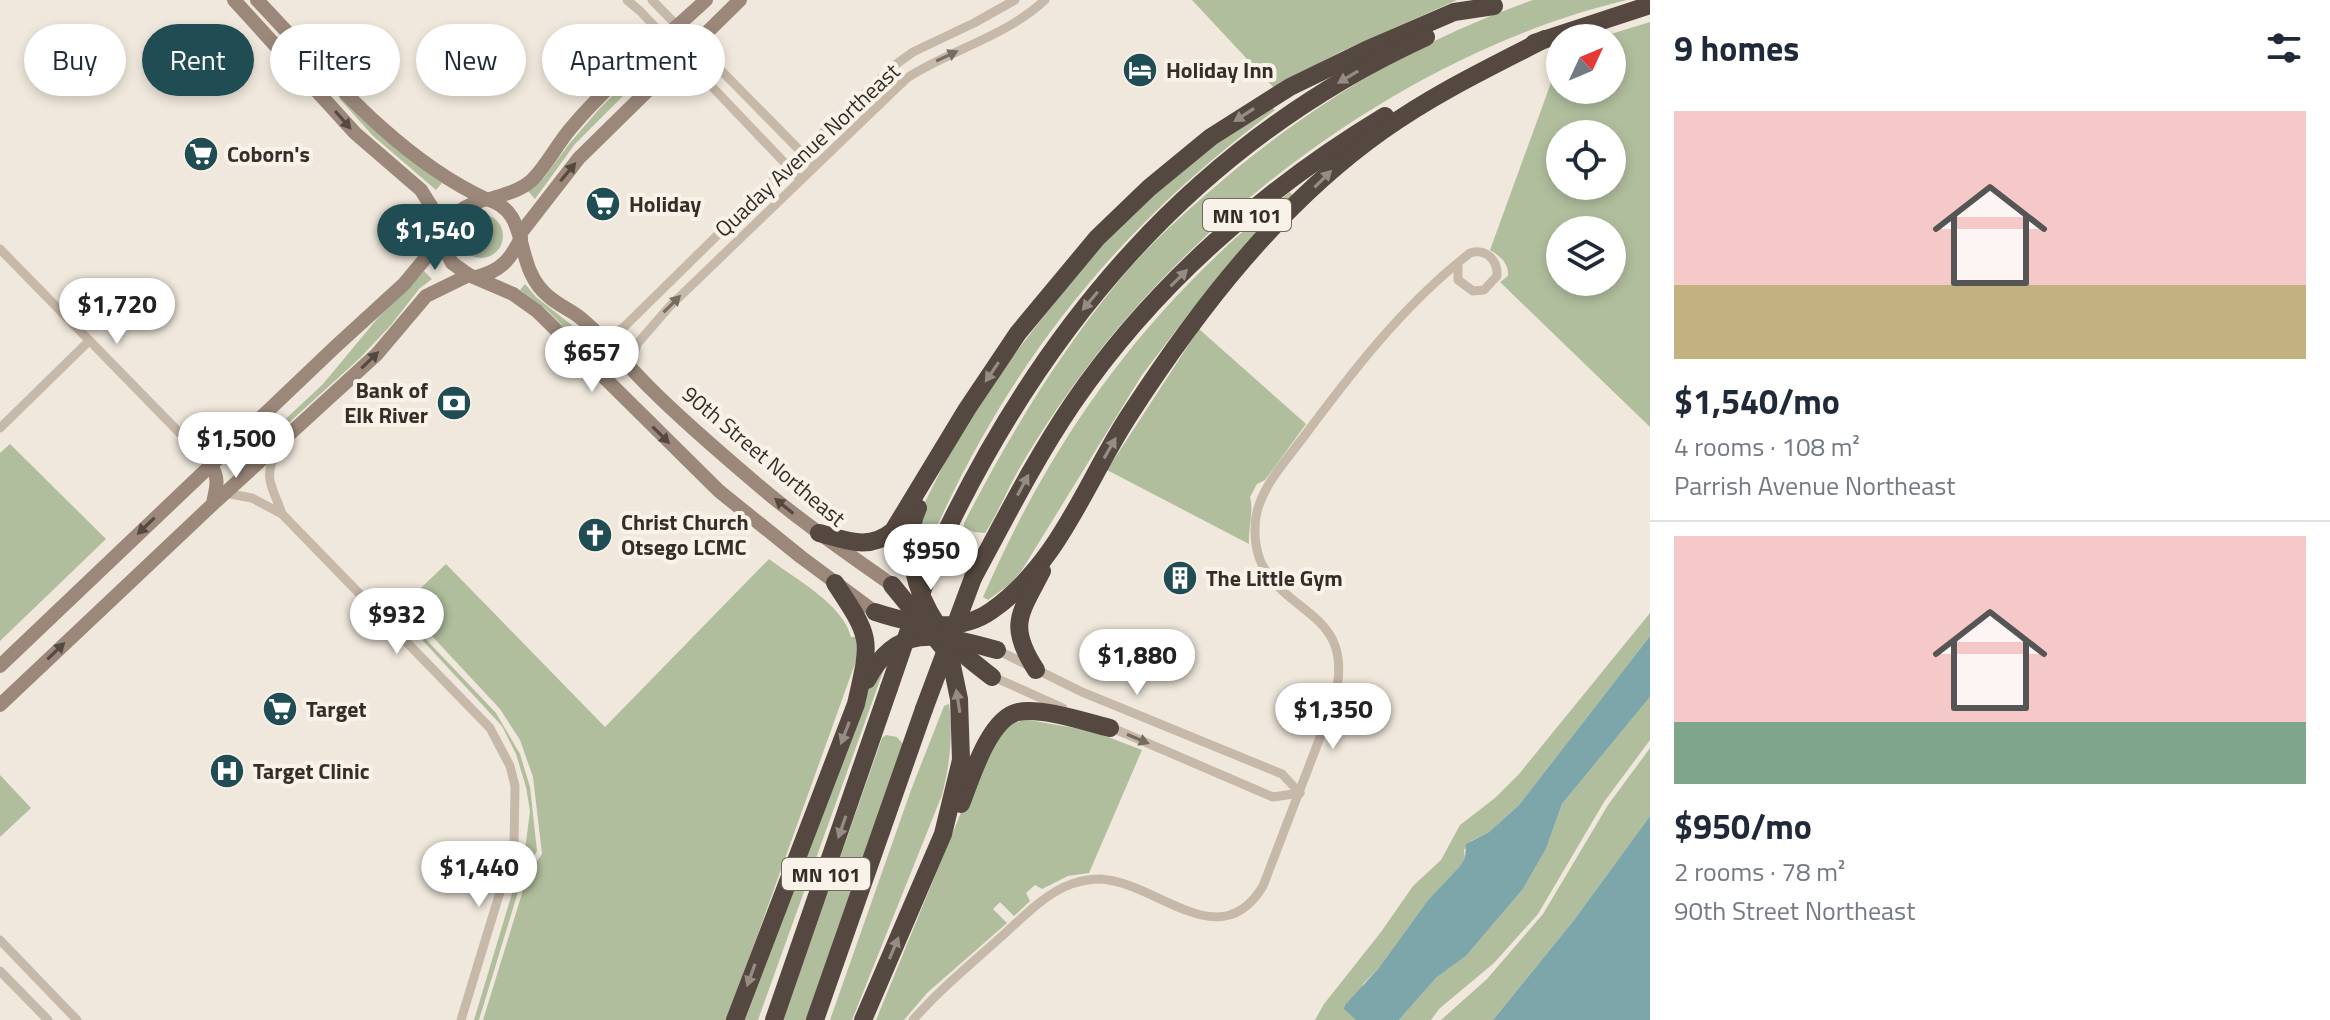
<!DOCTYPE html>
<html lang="en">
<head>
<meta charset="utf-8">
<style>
	:root { --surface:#fff; --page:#f6f6f7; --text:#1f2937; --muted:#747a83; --line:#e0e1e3; --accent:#204d54 }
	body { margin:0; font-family:"Titillium Web",sans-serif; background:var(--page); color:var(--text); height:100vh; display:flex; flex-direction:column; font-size:30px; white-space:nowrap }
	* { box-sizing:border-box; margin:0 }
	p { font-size:26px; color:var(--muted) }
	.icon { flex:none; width:44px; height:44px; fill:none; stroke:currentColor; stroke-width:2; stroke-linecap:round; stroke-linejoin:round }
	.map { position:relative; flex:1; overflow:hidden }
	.drawer { display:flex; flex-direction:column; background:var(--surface); width:680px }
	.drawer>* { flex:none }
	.guide { position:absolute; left:24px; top:24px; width:760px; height:72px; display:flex; gap:16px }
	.needle { width:52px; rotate:46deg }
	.buttons { position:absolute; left:1546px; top:24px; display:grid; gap:16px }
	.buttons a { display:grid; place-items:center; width:80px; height:80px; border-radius:50%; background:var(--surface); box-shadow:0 4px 12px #0003; font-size:40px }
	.price { position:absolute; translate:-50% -68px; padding:0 18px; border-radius:28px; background:#fff; color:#222; font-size:26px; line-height:52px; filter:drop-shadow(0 2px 4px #0008) }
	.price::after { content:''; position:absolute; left:50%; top:48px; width:24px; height:18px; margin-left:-12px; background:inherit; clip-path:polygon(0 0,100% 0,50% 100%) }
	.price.current { background:var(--accent); color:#fff }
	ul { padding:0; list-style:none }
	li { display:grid; align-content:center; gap:16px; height:424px; padding:0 24px }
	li+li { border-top:2px solid var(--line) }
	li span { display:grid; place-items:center; height:248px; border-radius:0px; color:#555 }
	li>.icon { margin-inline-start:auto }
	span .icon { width:144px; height:144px; fill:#fffc; stroke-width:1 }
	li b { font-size:34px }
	h2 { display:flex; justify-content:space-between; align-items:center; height:96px; padding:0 24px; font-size:34px }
	.tag { padding:0 28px; border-radius:36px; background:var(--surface); box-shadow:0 4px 12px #0003; font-size:28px; line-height:72px }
	.tag.current { background:var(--accent); color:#fff }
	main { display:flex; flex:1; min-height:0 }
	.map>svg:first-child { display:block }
</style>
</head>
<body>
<main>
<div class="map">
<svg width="1650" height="1020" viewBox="0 0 1650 1020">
	<rect width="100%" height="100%" fill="#f0e8dc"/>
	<g fill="#b1be9d" fill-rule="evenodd">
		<polygon points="1192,0 1457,0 1340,52 1274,88"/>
		<path d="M1533,0H1627C1424,48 1225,191 1097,354C1069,390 1042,429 1019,469C1007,490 998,513 985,533L974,532L964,527V523C1007,440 1054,361 1113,288C1139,255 1171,225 1202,198C1300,111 1410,43 1533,0Z"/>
		<path d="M1650,22V427L1500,282L1508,276C1509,263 1500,256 1490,250L1560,58V90H1612V38H1598ZM1612,134V186H1560V134ZM1612,230V282H1560V230Z"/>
		<polygon points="654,55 659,60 575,144 535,199 528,191 544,178 569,144 600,108"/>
		<polygon points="342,95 425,171 442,183 436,190 372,135 339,98"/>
		<path d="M1271,106L1275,110C1110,233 1000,374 921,563L915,522L955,442L1007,364L1102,241L1137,207L1221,139Z"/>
		<path d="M1290,192L1294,197L1190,312L1142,375L1022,570L1010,584L988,600L983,597C1055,432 1149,304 1290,192Z"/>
		<circle cx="481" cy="236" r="22"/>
		<polygon points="424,271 432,279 419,289 391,325 360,358 249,459 246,456 323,384 377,319"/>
		<polygon points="525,284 536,297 601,348 593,356 546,309 520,290"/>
		<path d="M1199,329L1306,424L1265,480L1257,484L1250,497C1254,509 1248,530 1249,544L1107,470Z"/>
		<polygon points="10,444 106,539 0,641 0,453"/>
		<polygon points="958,538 977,548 969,576 946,563"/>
		<path d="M769,559C795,579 843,604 851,637H856L857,658L727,1020H483L528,874L542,854L533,777L520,740L500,709L403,605L446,564L605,727Z"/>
		<polygon points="400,612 496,713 520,754 530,787 537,851 525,869 479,1020 474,1020 525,850 530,811 526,787 516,754 502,726 399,615"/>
		<polygon points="1650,613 1650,636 1519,805 1489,832 1471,841 1464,850 1465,858 1459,867 1428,900 1378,969 1363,984 1356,1020 1315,1020 1324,1004 1381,932 1413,886 1441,860 1460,825 1495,798 1519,774"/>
		<polygon points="884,669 758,1020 739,1020 864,693"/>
		<polygon points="1650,697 1650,740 1604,802 1538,914 1494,963 1439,1009 1431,1020 1399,1020 1436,978 1466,956 1523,889 1546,849 1562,804"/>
		<path d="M949,704C953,736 950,764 942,795L852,1020H830L911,790L944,706Z"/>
		<polygon points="1023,719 1092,731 1142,750 1089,873 1068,876 1042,889 1035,885 1026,893 1030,901 1014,916 1000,902 993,909 1007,923 927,993 904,1020 876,1020 962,810 995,736 1014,720 1018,722"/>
		<polygon points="886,735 897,737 903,744 806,1020 783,1020 882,738"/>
		<polygon points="1650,748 1650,816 1574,920 1493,1020 1441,1020 1487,979 1543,914 1608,805"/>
		<polygon points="0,775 31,808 0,837"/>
	</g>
	<g fill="#7da6ab">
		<polygon points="1650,636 1650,697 1562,804 1546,849 1523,889 1466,956 1436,978 1399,1020 1356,1020 1344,1009 1345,1005 1378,969 1428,900 1459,867 1465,858 1466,844 1489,832 1519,805"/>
		<polygon points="1650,816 1650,1020 1493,1020 1574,920"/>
	</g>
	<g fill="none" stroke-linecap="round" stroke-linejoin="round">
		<g stroke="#c7b9a9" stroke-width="9">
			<polyline points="627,0 640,11 800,179"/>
			<polyline points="652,0 814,165"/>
			<polyline points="0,249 211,465"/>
			<polyline points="595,332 616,332 624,327 801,153 895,65 913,52 974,23 1015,0"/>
			<path d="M630,368L637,344L670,306L907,78C952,49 1005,37 1045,0"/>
			<polyline points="0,428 89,341"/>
			<path d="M225,493L252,498L282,514C271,481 263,483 277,447"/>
			<polyline points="282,514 490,728 510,766 515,786 514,846 461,1020"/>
			<polyline points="997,650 1082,692 1282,774 1300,793"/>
			<polyline points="989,675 1063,708"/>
			<polyline points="1110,727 1273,797 1300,793"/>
			<polyline points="0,940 77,1020"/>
			<polyline points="0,971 48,1020"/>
			<path d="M913,1020C940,989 972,963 1002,936C1021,919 1041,898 1064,887C1075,882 1088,879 1100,879C1158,882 1220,958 1263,886L1334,701C1358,611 1286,618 1260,560C1254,544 1253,522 1259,505C1267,481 1287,459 1302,439C1352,372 1403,305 1470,253C1486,248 1498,260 1497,276L1484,290L1473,291L1458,280V265"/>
		</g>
		<g stroke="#9b887a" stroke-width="14">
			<polyline points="234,0 355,133 421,190 436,214 446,251 452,263 469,275 513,294 537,311 719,491 801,557 875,612"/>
			<path d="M257,0C324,70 396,158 486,199"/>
			<path d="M490,199C505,194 523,190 534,178C548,163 558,143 571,128C611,80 661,42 706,0"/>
			<path d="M442,232C454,212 464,206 486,199C533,211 511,265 548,296C557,304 568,309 578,316C605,337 627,366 651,389C683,421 717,450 751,479C796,518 844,551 892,585"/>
			<polyline points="520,234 579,158 740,0"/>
			<path d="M476,277C501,271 510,260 521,238"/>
			<path d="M211,465C220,479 216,488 213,503"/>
			<polyline points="0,666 335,347 404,284 442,238"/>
			<polyline points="0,705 213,504 377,354 426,296 469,275"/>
		</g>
		<g stroke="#554840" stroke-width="18">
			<polyline points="1534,43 1650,5"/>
			<path d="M918,508C901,544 916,594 938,626C952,647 973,662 992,677"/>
			<path d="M819,533C846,540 869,551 893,531L967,409L1018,333L1097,238L1149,188L1211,137L1290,87L1366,50L1454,12L1494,6"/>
			<path d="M934,557C1040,328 1193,144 1426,37"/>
			<path d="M973,578C1005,519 1035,459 1073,403C1153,286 1264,189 1385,116"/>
			<path d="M875,612C912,624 957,635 991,611C1060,563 1086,481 1130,414C1198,309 1279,204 1382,131C1432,95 1490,67 1545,39"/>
			<path d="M1036,670C1007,625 1020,614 1042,571"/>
			<path d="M867,680C899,619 943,636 997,650"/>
			<path d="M961,804C971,779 989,718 1018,712C1042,707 1086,722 1110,728"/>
			<path d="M735,1020L856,704C871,638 872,639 835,583"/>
			<polyline points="774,1020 889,688"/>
			<polyline points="815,1020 924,709"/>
			<polyline points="863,1020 943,834 961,760 959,699 950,656 892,585"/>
		</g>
		<g stroke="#554840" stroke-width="18">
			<polyline points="889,688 934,557"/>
			<polyline points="924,709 973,578"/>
		</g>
	</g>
	<defs><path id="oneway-solid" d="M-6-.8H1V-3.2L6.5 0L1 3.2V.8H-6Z" transform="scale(2)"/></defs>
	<g fill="#776c62">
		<use href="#oneway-solid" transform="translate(947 56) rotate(-25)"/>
		<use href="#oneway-solid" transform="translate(672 304) rotate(-45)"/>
		<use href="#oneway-solid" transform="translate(1138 739) rotate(23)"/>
	</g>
	<g fill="#968c83">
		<use href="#oneway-solid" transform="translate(1348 77) rotate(149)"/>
		<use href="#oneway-solid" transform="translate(1244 115) rotate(147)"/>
		<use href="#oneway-solid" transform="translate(1323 179) rotate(-45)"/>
		<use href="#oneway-solid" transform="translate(1179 278) rotate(-45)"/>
		<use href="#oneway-solid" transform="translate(1090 301) rotate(130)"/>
		<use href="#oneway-solid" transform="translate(992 372) rotate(124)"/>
		<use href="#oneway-solid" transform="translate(1110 448) rotate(-60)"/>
		<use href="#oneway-solid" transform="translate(1023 485) rotate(-62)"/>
		<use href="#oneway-solid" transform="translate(958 701) rotate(-99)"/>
		<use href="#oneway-solid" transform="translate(845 733) rotate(111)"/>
		<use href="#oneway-solid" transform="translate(842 827) rotate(109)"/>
		<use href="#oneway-solid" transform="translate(894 948) rotate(-67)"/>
		<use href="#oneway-solid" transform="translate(751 975) rotate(110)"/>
	</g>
	<g fill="#544841">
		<use href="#oneway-solid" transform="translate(343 120) rotate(49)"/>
		<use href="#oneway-solid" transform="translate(568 172) rotate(-50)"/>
		<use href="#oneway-solid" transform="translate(370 360) rotate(-44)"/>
		<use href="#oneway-solid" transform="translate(661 435) rotate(45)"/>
		<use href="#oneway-solid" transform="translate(784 506) rotate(-141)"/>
		<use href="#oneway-solid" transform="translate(146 526) rotate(136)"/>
		<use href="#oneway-solid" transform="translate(56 651) rotate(-44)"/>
	</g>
	<defs>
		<g id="hotel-disc" transform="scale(1.8)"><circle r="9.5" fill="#204d54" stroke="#f8f2e8"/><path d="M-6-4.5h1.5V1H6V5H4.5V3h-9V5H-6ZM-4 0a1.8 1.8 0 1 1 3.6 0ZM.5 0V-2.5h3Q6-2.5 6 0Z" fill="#fff"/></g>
		<g id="supermarket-disc" transform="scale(1.8)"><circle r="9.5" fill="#204d54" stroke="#f8f2e8"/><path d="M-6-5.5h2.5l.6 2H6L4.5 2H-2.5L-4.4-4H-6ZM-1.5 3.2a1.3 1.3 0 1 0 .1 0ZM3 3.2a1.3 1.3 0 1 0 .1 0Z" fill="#fff"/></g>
		<g id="bank-disc" transform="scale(1.8)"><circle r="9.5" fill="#204d54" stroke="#f8f2e8"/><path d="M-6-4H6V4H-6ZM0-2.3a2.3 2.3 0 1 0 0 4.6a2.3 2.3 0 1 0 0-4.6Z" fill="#fff"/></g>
		<g id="church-disc" transform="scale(1.8)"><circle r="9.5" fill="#204d54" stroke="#f8f2e8"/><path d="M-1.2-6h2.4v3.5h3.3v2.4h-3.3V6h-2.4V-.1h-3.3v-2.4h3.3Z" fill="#fff"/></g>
		<g id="building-disc" transform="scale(1.8)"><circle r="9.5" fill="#204d54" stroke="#f8f2e8"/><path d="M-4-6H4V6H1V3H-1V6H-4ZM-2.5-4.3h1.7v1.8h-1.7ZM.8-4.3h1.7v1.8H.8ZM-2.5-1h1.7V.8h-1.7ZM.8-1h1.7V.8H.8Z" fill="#fff"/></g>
		<g id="hospital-disc" transform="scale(1.8)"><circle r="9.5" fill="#204d54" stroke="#f8f2e8"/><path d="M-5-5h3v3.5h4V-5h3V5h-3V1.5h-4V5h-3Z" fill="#fff"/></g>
	</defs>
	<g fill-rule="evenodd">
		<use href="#hotel-disc" x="1140" y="70"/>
		<use href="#supermarket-disc" x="201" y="154"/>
		<use href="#supermarket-disc" x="603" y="204"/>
		<use href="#bank-disc" x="454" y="403"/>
		<use href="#church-disc" x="595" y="535"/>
		<use href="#building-disc" x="1180" y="578"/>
		<use href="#supermarket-disc" x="280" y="709"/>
		<use href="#hospital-disc" x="227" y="771"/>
	</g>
	<g text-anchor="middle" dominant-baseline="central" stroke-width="8" stroke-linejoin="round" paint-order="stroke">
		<g fill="#f8f2e8" stroke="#706862" stroke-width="2">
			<rect x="1203" y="199" width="88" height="32" rx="6"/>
			<rect x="782" y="858" width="88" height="32" rx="6"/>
		</g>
		<g font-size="20" font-weight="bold" fill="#352d28">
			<text x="1247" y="215">MN 101</text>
			<text x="826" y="874">MN 101</text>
		</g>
		<g font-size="22" font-weight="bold" fill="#352d28" stroke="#f8f2e8" text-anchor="start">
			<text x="1166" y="70">Holiday Inn</text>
			<text x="227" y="154">Coborn's</text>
			<text x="629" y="204">Holiday</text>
			<text x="428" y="390" text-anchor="end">Bank of<tspan x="428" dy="25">Elk River</tspan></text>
			<text x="621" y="522">Christ Church<tspan x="621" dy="25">Otsego LCMC</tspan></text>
			<text x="1206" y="578">The Little Gym</text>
			<text x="306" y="709">Target</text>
			<text x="253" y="771">Target Clinic</text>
		</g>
		<g font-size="22" fill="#352d28" stroke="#f8f2e8">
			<text transform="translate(807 150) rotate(-43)">Quaday Avenue Northeast</text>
			<text transform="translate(764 456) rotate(40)">90th Street Northeast</text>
		</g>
	</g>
</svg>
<div class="buttons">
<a><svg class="needle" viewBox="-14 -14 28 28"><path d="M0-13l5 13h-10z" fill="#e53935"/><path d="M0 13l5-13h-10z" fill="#747a83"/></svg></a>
<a><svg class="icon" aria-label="locate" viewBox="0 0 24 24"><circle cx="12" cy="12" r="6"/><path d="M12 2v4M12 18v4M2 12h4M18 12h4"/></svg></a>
<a><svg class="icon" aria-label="layers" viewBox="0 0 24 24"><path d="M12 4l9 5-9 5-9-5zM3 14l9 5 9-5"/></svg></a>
</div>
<b class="price current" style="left:435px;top:272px">$1,540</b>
<b class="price" style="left:117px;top:346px">$1,720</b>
<b class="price" style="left:592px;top:394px">$657</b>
<b class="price" style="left:236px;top:480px">$1,500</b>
<b class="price" style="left:931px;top:592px">$950</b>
<b class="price" style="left:397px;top:656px">$932</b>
<b class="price" style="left:1137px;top:697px">$1,880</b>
<b class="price" style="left:1333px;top:751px">$1,350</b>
<b class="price" style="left:479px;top:909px">$1,440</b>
<div class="guide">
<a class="tag">Buy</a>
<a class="tag current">Rent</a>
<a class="tag">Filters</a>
<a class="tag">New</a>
<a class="tag">Apartment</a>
</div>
</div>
<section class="drawer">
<h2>9 homes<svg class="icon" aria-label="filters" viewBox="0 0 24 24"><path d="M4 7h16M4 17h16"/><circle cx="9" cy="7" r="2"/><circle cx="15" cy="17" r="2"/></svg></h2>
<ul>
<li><span style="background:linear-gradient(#f6c9c9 70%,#c2b280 0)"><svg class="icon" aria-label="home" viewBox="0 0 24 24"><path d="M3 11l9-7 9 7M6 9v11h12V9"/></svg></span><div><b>$1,540/mo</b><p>4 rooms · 108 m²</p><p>Parrish Avenue Northeast</p></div></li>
<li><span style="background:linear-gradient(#f6c9c9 75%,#7fa58c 0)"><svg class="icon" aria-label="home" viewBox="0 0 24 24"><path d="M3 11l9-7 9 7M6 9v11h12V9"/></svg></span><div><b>$950/mo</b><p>2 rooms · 78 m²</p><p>90th Street Northeast</p></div></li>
</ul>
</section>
</main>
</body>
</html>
